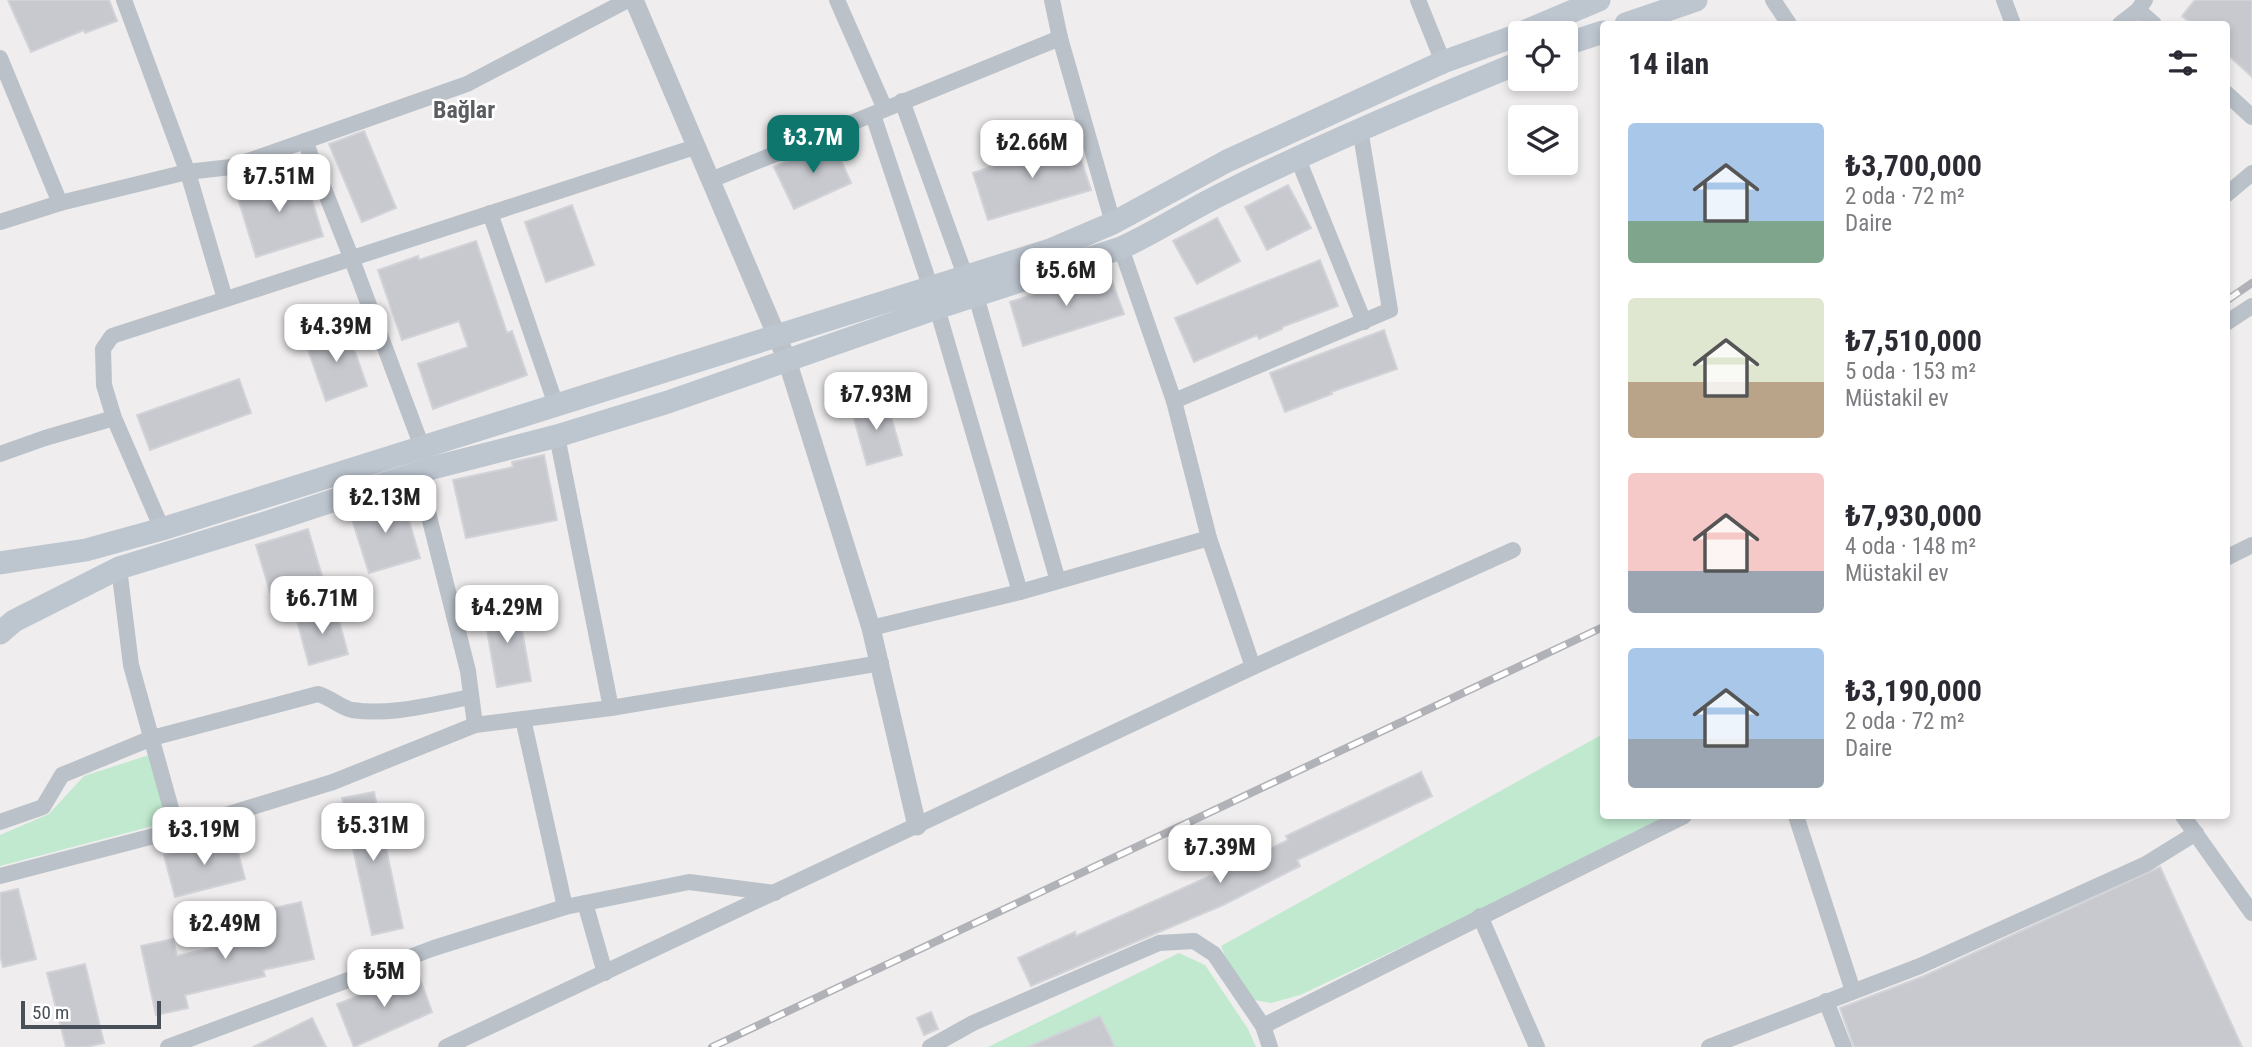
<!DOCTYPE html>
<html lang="tr">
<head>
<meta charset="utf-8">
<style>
	:root { --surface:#fff; --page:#f2f2f3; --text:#2b2b33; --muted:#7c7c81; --accent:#0f766e }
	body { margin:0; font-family:"Roboto Condensed",sans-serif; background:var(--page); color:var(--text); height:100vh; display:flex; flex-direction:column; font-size:26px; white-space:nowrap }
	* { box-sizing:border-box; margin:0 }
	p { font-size:23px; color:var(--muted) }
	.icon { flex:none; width:38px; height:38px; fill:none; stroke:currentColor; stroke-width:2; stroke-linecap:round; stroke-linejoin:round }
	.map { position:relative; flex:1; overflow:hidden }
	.sheet { position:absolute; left:1600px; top:21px; width:630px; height:798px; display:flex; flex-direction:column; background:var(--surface); border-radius:7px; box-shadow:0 4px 10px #0003 }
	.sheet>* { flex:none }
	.tools { position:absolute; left:1508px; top:21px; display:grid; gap:14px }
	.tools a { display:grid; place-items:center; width:70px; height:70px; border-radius:7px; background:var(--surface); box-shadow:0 4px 10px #0003; font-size:35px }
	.scale { position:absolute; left:21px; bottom:18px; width:140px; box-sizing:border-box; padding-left:7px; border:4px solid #475058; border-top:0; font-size:19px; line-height:24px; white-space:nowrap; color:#475058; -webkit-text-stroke:5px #fff; paint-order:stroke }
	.price { position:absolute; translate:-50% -60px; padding:0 16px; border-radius:14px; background:#fff; color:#222; font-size:23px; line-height:46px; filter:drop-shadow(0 2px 4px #0008) }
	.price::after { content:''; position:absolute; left:50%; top:42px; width:21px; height:16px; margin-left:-10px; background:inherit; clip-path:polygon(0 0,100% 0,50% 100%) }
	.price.selected { background:var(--accent); color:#fff }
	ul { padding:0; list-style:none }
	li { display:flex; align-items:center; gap:21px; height:175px; padding:0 28px }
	li span { display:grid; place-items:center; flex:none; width:196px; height:140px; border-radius:7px; color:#555 }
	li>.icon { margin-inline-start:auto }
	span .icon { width:84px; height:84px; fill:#fffc; stroke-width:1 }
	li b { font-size:30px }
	h2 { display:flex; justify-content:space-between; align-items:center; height:84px; padding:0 28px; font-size:30px }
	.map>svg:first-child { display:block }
</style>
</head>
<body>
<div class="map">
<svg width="2252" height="1047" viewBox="0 0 2252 1047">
	<rect width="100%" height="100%" fill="#efeded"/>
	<g fill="#c0e9cf">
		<polygon points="1603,734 1603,816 1680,816 1300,995 1271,1003 1249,999 1236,983 1221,946"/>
		<polygon points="149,755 168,822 0,866 0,835 49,814 84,776"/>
		<polygon points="1179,953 1205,965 1248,1029 1256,1047 988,1047"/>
	</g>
	<g fill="#c7c9cf" stroke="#d2d3d8" stroke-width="2">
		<polygon points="8,0 109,0 117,21 85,33 84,30 31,52"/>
		<polygon points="2195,0 2252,0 2252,77 2226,53 2226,24 2192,24 2182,16"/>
		<polygon points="364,131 396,208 362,222 329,144"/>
		<polygon points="1074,139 1091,190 988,220 973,173"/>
		<polygon points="833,142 851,183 794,209 774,167"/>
		<polygon points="303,171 323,236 256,257 236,192"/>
		<polygon points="1288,185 1311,228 1267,250 1245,207"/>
		<polygon points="572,205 594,265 546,282 525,222"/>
		<polygon points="1217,218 1240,261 1197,284 1173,241"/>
		<polygon points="476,241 507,333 512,331 527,375 433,409 418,364 468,347 459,321 402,340 378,270 418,256 419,260"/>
		<polygon points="1320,260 1338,306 1282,327 1282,329 1259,339 1257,335 1194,362 1175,318"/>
		<polygon points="1108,270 1124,314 1023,346 1010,302"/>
		<polygon points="346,327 367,386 326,401 305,341"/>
		<polygon points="1384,330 1397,369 1331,392 1332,394 1285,412 1270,373"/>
		<polygon points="239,379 251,413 150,450 137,415"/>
		<polygon points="886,399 902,455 867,465 851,408"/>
		<polygon points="544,455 557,520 466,538 453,480 513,467 512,462"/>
		<polygon points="402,497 420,558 369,573 350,513"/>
		<polygon points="308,529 322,576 270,592 256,545"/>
		<polygon points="517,602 531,681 497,687 483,608"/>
		<polygon points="335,606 348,654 309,665 296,617"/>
		<polygon points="1421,772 1432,796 1297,860 1300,866 1223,905 1031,986 1018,958 1075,932 1076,936 1210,876 1210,878 1288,840 1286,836"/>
		<polygon points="374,792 403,928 372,935 342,798"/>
		<polygon points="234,837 245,879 175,897 164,855"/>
		<polygon points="2160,867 2242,1047 1854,1047 1840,1008 1924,976"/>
		<polygon points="18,889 36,959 3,967 0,955 0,893"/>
		<polygon points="301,902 314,959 263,970 265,976 185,995 188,1008 156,1015 141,946 173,939 177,956 275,933 270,909"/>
		<polygon points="85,964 104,1043 86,1047 66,1047 47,973"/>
		<polygon points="418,973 432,1012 354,1047 337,1004"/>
		<polygon points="931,1012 938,1029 924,1035 917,1018"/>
		<polygon points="1100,1016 1115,1047 1028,1047"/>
		<polygon points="312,1018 326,1047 253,1047"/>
	</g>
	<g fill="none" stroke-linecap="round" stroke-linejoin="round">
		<g stroke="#bac1c8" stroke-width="16">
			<polyline points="124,0 189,176 225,299"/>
			<polyline points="837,0 885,109"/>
			<polyline points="1052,0 1060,38 1113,223"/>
			<polyline points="1418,0 1443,62"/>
			<polyline points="1773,0 1789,24"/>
			<polyline points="2004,0 2013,24"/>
			<polyline points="2138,10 2154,24"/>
			<polyline points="2120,24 2138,10 2145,0"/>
			<polyline points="0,58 60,203"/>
			<polyline points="2226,93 2252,117"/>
			<polyline points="902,101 966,278"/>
			<polyline points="873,115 931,289"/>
			<polyline points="305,141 351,257 422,447"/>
			<polyline points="1298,159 1364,322"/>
			<polyline points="711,180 1060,38"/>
			<polyline points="2226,195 2252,173"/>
			<polyline points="490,213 556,405"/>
			<polyline points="0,222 60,203 187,172 231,167 467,84 628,0"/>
			<polyline points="1121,248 1174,401 1209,538"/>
			<polyline points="976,296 1058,581"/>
			<polyline points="937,308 1020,592"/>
			<polyline points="2226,323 2252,306"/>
			<polyline points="1174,401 1390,310 1360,129"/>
			<polyline points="557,436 611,708"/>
			<polyline points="0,454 45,438 114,418"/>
			<polyline points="418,473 468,671 475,725"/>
			<polyline points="162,529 114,418 104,385 103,349 112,336 695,147"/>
			<polyline points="2226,558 2252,545"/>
			<polyline points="119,568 131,665 177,830"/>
			<polyline points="871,628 1020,592 1209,538 1253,667"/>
			<polyline points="523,719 565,907"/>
			<polyline points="1796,816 1853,991"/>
			<polyline points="2183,816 2252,913"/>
			<path d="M0,822L43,807L62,775L152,738L318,694C330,697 341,708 352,710C391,716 433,704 471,697"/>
			<polyline points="0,876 177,830 333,782 475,725 611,708 881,663"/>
			<polyline points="585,903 605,973"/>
			<polyline points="1480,916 1537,1047"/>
			<polyline points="1826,1001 1844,1047"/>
			<polyline points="1263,1026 1270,1047"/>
			<polyline points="168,1047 434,948 565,907 689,882 775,893"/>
			<polyline points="446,1047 1253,667 1513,550"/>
			<polyline points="930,1047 973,1023 1159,943 1194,941 1214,954 1263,1026 1684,816"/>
			<polyline points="1709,1047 1920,966 2146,864 2196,833"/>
		</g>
		<polyline stroke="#bac1c8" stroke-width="19" points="634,0 787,360 871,628 917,826"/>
		<g stroke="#bdc5cf" stroke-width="23">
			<polyline points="1626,24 1696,0"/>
			<polyline points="1521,33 1599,0"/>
			<polyline points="1566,44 1603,32"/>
			<polyline points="0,563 86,550 162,529 1050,250 1113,223 1227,161 1443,62 1521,34"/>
			<path d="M0,633L14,621L119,568L262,524L432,468L557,436L668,402L937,308L1121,248C1156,232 1189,210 1224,193C1321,145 1421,103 1521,62"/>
		</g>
		<g stroke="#b0b2b7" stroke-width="8">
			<g id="rail">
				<polyline points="2226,301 2252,283"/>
				<polyline points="712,1047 1603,627"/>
			</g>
		</g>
		<use href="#rail" stroke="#fff" stroke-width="5" stroke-dasharray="16" stroke-linecap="butt"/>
	</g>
	<g text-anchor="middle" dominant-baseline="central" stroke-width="5" stroke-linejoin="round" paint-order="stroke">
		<g font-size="24" font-weight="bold" fill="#5a5d61" stroke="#fff">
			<text x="464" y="110">Bağlar</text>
		</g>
	</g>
</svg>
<div class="tools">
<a><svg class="icon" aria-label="locate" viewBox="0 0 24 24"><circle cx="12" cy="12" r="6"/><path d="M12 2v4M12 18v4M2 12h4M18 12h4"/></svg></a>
<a><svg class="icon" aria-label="layers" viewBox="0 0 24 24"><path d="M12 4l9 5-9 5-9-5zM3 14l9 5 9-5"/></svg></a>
</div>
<div class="scale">50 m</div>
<b class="price selected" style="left:813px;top:175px">₺3.7M</b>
<b class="price" style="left:1032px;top:180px">₺2.66M</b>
<b class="price" style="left:279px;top:214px">₺7.51M</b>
<b class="price" style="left:1066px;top:308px">₺5.6M</b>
<b class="price" style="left:336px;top:364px">₺4.39M</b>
<b class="price" style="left:876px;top:432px">₺7.93M</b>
<b class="price" style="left:385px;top:535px">₺2.13M</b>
<b class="price" style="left:322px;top:636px">₺6.71M</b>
<b class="price" style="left:507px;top:645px">₺4.29M</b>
<b class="price" style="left:373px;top:863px">₺5.31M</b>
<b class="price" style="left:204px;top:867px">₺3.19M</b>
<b class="price" style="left:1220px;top:885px">₺7.39M</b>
<b class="price" style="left:225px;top:961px">₺2.49M</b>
<b class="price" style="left:384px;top:1009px">₺5M</b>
<section class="sheet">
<h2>14 ilan<svg class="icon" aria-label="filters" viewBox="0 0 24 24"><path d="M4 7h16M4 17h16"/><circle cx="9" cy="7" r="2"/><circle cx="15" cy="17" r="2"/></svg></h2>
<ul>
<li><span style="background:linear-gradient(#a9c7e8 70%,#7fa58c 0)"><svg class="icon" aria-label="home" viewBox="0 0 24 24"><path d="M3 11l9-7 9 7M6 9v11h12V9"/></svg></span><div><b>₺3,700,000</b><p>2 oda · 72 m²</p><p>Daire</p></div></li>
<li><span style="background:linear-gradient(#dfe7d0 60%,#b9a48a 0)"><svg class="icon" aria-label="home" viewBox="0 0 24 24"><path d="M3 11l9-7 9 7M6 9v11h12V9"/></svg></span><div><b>₺7,510,000</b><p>5 oda · 153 m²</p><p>Müstakil ev</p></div></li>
<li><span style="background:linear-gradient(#f6c9c9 70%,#9aa5b1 0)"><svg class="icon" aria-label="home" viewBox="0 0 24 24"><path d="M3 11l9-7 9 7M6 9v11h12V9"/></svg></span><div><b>₺7,930,000</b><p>4 oda · 148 m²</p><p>Müstakil ev</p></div></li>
<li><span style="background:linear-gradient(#a9c7e8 65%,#9aa5b1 0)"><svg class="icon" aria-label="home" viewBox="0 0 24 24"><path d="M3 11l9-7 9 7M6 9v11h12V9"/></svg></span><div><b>₺3,190,000</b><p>2 oda · 72 m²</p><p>Daire</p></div></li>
</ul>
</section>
</div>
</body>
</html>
